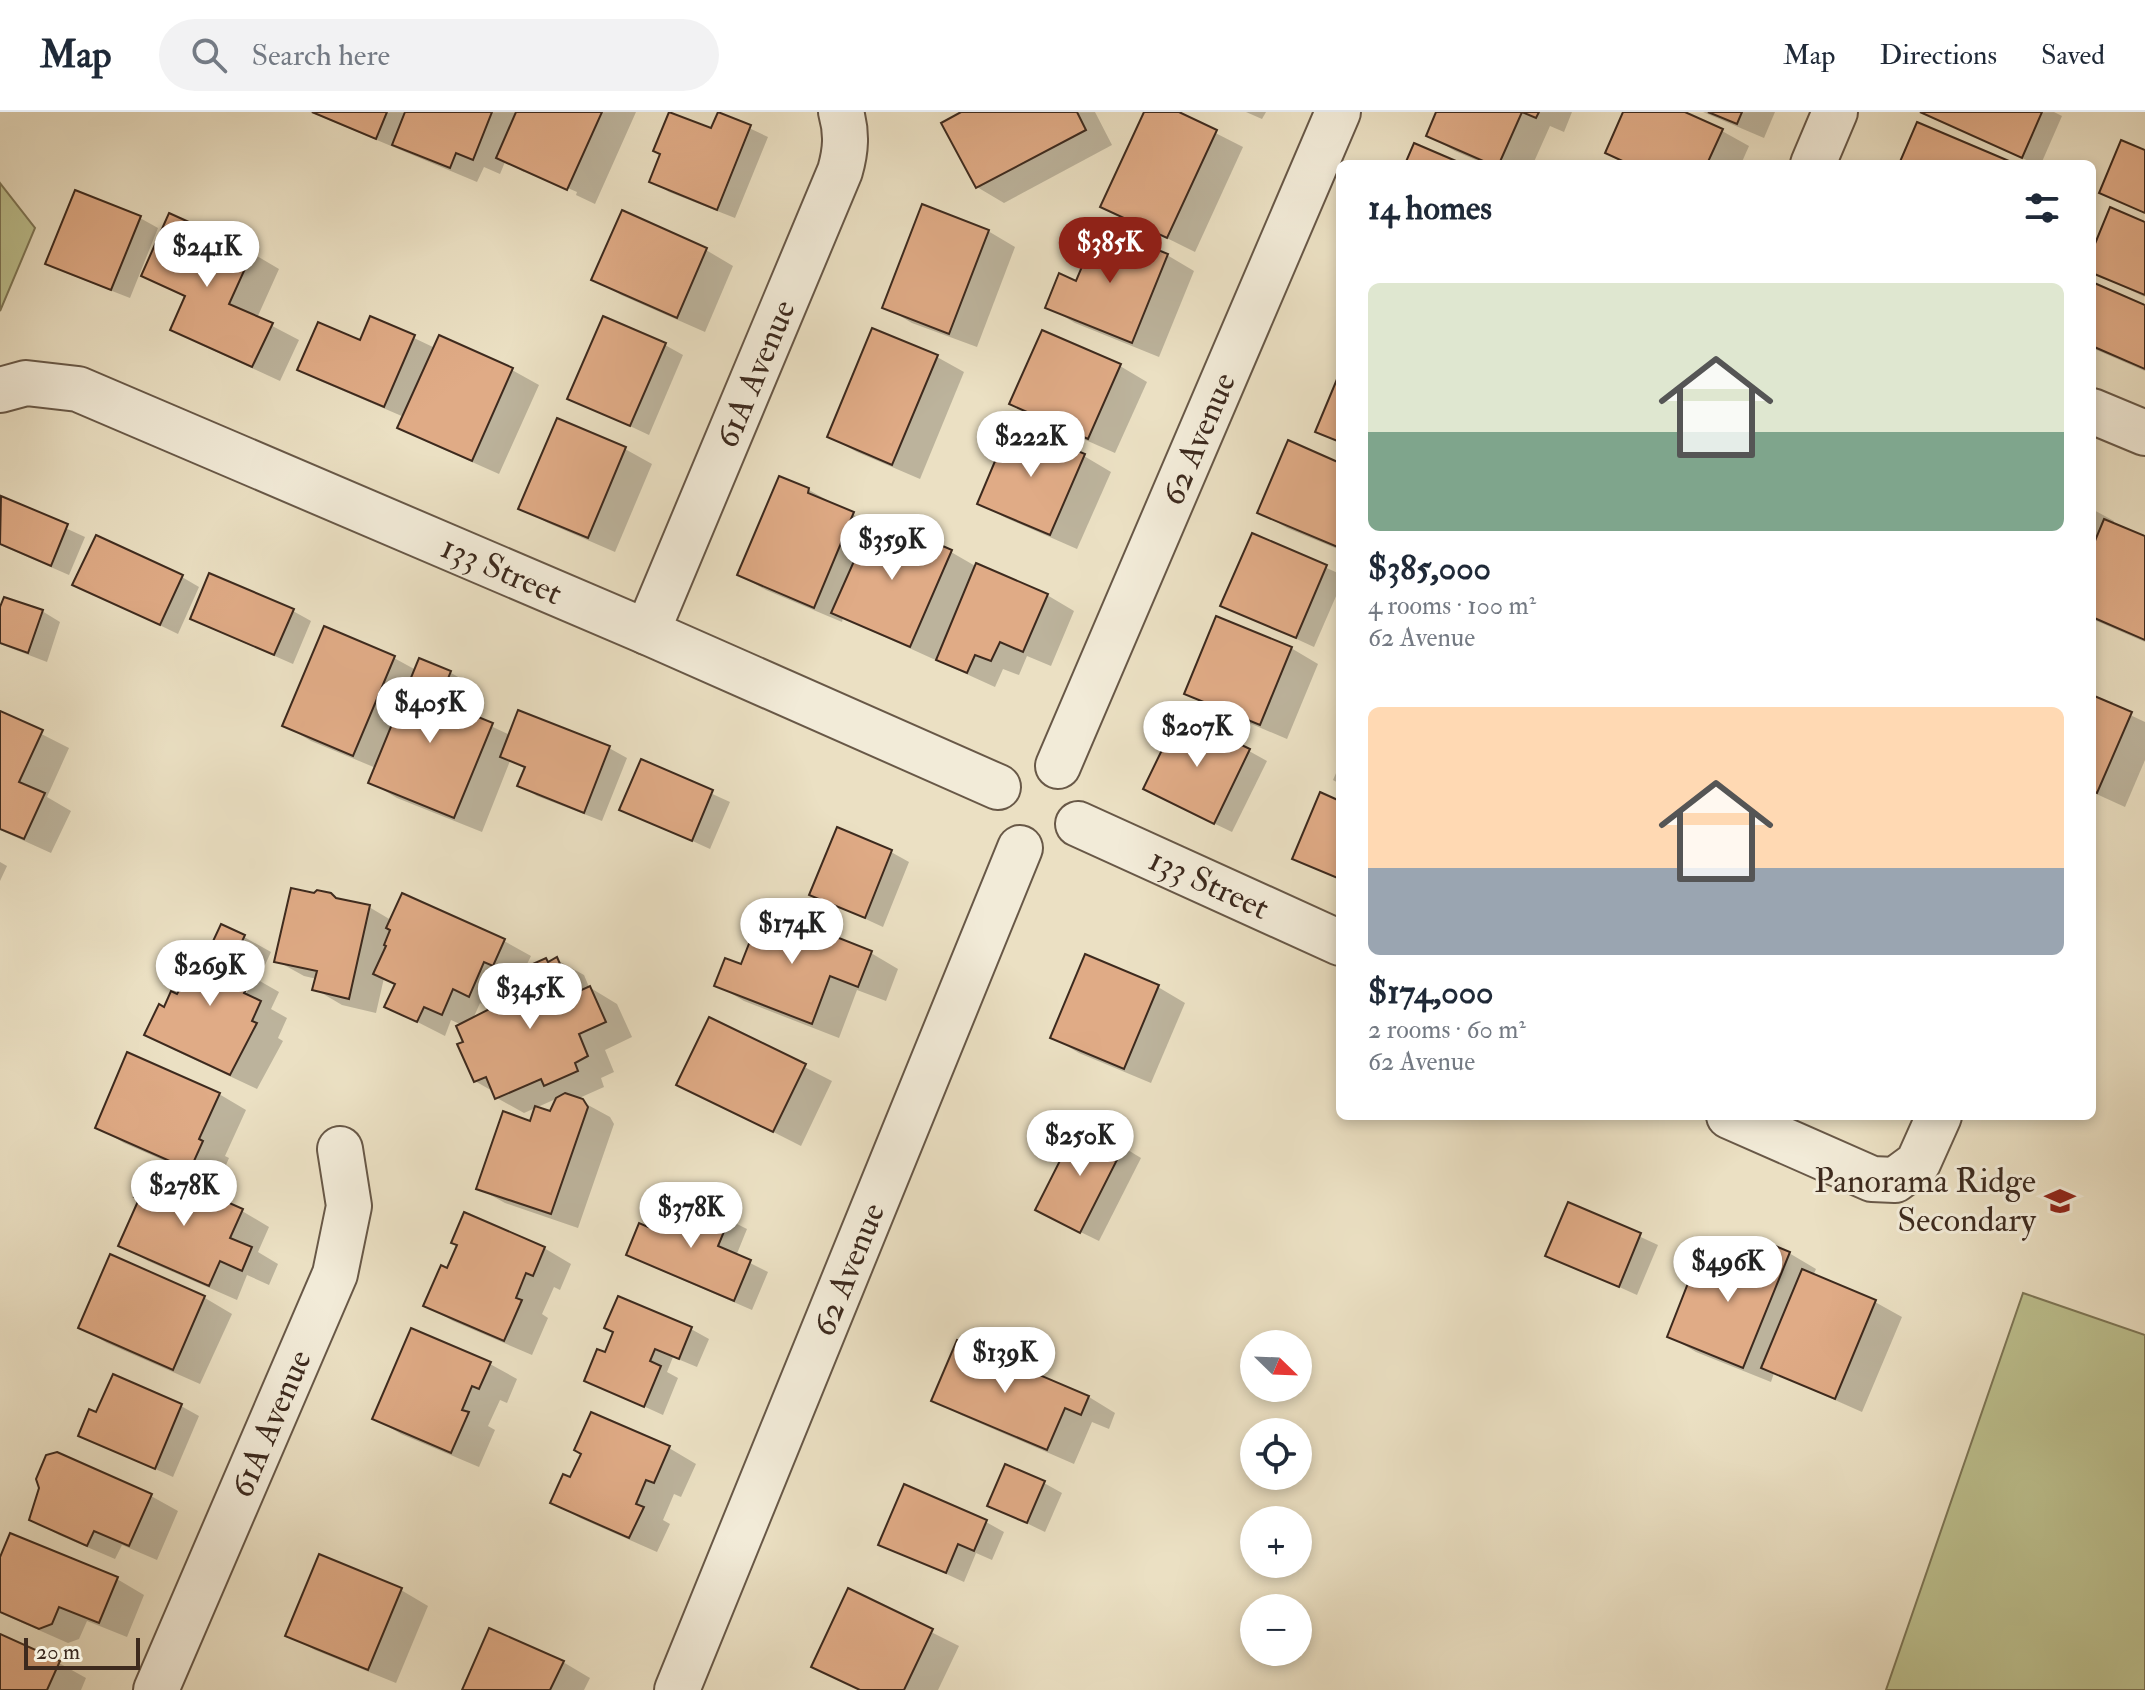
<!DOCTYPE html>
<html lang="en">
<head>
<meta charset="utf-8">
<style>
	:root { --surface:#fff; --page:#f2f2f3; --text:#1f2937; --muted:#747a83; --line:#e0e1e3; --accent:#8f2418 }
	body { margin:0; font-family:"IM FELL Double Pica",serif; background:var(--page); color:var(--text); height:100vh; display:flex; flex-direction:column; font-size:30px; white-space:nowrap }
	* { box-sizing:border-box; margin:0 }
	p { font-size:26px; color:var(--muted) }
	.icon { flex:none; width:44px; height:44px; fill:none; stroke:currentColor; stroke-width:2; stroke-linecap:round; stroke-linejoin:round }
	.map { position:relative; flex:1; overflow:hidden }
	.panel { position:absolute; left:1336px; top:48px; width:760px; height:960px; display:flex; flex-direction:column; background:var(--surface); border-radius:12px; box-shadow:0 4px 12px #0003 }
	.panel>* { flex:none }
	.needle { width:52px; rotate:113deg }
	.tools { position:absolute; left:1240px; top:1218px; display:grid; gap:16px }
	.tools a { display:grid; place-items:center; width:72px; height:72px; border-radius:50%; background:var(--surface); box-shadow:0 4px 12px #0003; font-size:40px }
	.scale { position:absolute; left:24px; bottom:20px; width:116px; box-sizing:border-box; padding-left:8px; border:4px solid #3d2a1e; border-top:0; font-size:22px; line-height:28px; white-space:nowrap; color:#3d2a1e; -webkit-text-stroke:6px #f2ebd8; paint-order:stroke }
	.price { position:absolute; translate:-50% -68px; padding:0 18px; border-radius:28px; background:#fff; color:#222; font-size:26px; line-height:52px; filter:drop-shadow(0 2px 4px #0008) }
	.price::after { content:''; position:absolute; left:50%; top:48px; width:24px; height:18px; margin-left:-12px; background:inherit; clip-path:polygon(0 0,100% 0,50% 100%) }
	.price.selected { background:var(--accent); color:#fff }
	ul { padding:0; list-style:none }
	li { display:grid; align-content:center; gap:16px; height:424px; padding:0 32px }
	li span { display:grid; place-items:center; height:248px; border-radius:12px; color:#555 }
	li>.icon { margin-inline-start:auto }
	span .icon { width:144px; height:144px; fill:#fffc; stroke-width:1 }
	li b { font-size:34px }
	h2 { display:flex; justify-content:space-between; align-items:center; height:96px; padding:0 32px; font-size:34px }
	header { display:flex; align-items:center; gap:48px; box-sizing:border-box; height:112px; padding:0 40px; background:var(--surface); border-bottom:2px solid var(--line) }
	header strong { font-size:38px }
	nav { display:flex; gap:44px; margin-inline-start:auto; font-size:28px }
	.search { width:560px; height:72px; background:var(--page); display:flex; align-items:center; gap:20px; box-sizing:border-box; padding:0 28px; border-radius:44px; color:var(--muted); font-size:30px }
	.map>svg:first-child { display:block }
</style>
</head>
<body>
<header>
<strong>Map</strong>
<div class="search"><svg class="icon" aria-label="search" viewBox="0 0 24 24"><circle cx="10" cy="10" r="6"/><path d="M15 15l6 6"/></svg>Search here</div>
<nav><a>Map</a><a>Directions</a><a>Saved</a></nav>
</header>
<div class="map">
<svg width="2145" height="1578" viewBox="0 0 2145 1578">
	<rect width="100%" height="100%" fill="#ebe0c3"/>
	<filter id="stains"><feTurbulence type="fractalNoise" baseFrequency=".0025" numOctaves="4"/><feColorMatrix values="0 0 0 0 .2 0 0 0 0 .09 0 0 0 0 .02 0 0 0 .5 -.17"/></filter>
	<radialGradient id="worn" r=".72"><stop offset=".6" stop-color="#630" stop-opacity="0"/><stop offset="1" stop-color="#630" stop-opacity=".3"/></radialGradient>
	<g fill="#bdc18f" stroke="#7d7656" stroke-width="2">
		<polygon points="0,71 35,116 0,199"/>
		<polygon points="2023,1181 2145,1223 2145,1578 1886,1578"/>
	</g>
	<g fill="#0003" fill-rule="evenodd">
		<polygon points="310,0 636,0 595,92 576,83 577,80 524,57 524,60 505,50 500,62 484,55 477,70"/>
		<polygon points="965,0 1095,0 1112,33 1004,91 977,75"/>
		<polygon points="1146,0 1174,0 1243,35 1195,140 1102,94"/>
		<polygon points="1246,0 1266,0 1262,7"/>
		<polygon points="1439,0 1572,0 1564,20 1550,14 1533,52 1485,52 1455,39 1428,23"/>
		<polygon points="1626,0 1680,0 1722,19 1749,34 1741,52 1628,52 1607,40"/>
		<polygon points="1703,0 1775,0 1764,26"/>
		<polygon points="1922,0 2054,0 2062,4 2041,52 2035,52"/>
		<polygon points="719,2 768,25 735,106 669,80 652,69 712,18"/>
		<polygon points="76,80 140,106 158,116 130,186 66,161 48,151"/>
		<polygon points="623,101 706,138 733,154 705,220 621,183 594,167"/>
		<polygon points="170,104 252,141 279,157 257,206 299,228 280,269 199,232 172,217 186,186 144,163"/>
		<polygon points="2145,112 2145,185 2092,160 2092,144"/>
		<polygon points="988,119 1015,135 977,235 912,211 885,195"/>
		<polygon points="1167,143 1194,159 1159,245 1075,211 1048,195 1077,171"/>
		<polygon points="2092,172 2145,195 2145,259 2092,236"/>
		<polygon points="372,206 435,236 440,226 512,258 539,273 499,362 427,330 400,315 404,305 318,268 300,258 361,230"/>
		<polygon points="665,233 683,243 649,323 570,286"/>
		<polygon points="937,245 964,260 920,367 857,340 830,325"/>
		<polygon points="1120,254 1147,270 1115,341 1038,307 1011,291"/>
		<polygon points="625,337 652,352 615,440 548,411 521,396"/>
		<polygon points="1084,344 1111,360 1077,437 1006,406 979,391"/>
		<polygon points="1340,353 1340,438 1287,416 1260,400"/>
		<polygon points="809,378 872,413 875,406 951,440 977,455 1047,483 1074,499 1051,554 1027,544 1019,563 1003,557 995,575 843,506 842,510 766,478 739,463"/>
		<polygon points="2,387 85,425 69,463 0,433"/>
		<polygon points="2092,397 2114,409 2112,413 2145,428 2145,530 2092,507"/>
		<polygon points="1253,423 1340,462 1340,475 1314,535 1223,493"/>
		<polygon points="182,465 199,475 178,522 75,472"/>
		<polygon points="42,499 60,510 47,550 0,532 0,502"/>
		<polygon points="293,499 311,509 293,552 210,516 192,506"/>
		<polygon points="1291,536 1318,552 1287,627 1214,596 1187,581"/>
		<polygon points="394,546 416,558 420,548 451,561 478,576 467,603 510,623 609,636 627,646 602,709 537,684 519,673 526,657 510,649 482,720 397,686 370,670 376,656 311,629 284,613"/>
		<polygon points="2092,585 2145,610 2145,648 2125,695 2092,680"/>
		<polygon points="0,601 69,636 47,685 71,699 51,741 0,718"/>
		<polygon points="1249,639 1267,649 1232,720 1163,687"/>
		<polygon points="642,650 730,690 710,737 622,697"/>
		<polygon points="1340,652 1340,672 1333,668"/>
		<polygon points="838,718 891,740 909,750 883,815 811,782"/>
		<polygon points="0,750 7,754 0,769"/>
		<path d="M315,783H331L341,789L369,795L391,808L504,829L531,844L524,858L546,849L550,851L557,848L584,863L589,875L617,892L632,925L605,938L614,960L601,966L604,975L577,987L610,1005L614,1012L578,1116L505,1091L478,1076L531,1011L552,1002L558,986L524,1001L497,986L494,980L475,969L462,913L451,908L445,924L386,894L396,873L384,866L376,901L342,893L315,877L317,867L304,864L277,849ZM510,868L518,885L498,894ZM480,891L493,897L473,907Z"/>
		<polygon points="764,798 871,841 898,857 886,889 857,878 839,926 744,889 717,873 742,855"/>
		<path d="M244,825L271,840L258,868L279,880L271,897L287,906L278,926L283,929L257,977L174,938L147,923L165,898L203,855ZM251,863H255L242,891L238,890Z"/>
		<polygon points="1087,845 1158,875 1185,891 1151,971 1079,941 1052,925"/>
		<polygon points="710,907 832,969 801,1034 679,972"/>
		<polygon points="219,982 246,998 225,1044 229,1046 218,1072 124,1031 97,1015"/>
		<polygon points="1123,1035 1141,1046 1099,1129 1056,1108"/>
		<polygon points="149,1058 242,1099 269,1115 258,1140 278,1152 269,1173 247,1163 237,1188 148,1149 121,1133 141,1087"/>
		<polygon points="1569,1092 1658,1133 1637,1183 1548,1143"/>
		<polygon points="699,1093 747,1117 736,1144 768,1160 752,1198 646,1152 629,1142 649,1118 691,1113"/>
		<polygon points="458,1134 544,1136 571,1152 560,1178 554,1175 542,1202 548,1206 532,1243 453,1209 426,1194 448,1159"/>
		<polygon points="1789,1141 1816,1157 1813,1164 1875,1190 1902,1205 1862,1300 1774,1261 1771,1270 1696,1240 1669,1224 1743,1163"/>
		<polygon points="111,1145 205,1186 232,1202 200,1272 107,1231 80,1215"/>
		<polygon points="691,1217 709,1227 697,1255 673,1245 667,1260 678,1266 663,1303 586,1268 606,1243"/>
		<polygon points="958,1230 1089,1285 1115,1301 1109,1317 1092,1310 1074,1352 961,1303 934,1288"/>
		<polygon points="490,1252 517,1267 507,1291 500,1288 488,1314 495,1318 479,1355 401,1322 374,1306"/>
		<polygon points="181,1294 199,1304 173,1365 80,1323 98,1303"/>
		<polygon points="669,1336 696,1352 681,1385 674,1382 663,1408 670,1412 657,1440 580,1406 553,1390 571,1368"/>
		<polygon points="57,1342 151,1384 178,1399 157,1448 122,1433 115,1447 59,1423 31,1407"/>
		<polygon points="1044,1371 1062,1381 1045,1420 989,1393"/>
		<polygon points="905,1375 986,1410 1004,1420 992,1448 976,1441 964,1470 880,1432"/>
		<polygon points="11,1424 117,1467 144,1483 127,1525 87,1509 79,1527 68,1531 0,1501 0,1450"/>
		<polygon points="401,1478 428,1494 396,1571 315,1538 288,1523"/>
		<polygon points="849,1479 959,1534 938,1578 858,1578 813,1554"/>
		<polygon points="0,1524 59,1551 86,1566 81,1578 0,1578"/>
		<polygon points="563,1550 590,1566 584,1578 464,1578"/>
	</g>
	<g fill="#e0ab86" stroke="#3d2a1e" stroke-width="2">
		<polygon points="312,0 387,0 376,27"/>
		<polygon points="405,0 492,0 473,48 456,41 450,56 392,33"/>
		<polygon points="516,0 602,0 567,78 496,46"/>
		<polygon points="669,0 711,16 718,0 751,13 717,98 649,70 660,42 653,39"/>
		<polygon points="961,0 1077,0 1086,18 976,76 941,11"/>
		<polygon points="1144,0 1179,0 1217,18 1167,126 1100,95"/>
		<polygon points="1436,0 1539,0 1536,6 1522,0 1499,52 1490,52 1426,24"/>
		<polygon points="1623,0 1685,0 1723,17 1707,52 1629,52 1605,41"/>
		<polygon points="1708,0 1742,0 1737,12"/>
		<polygon points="1920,0 2042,0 2022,46"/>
		<polygon points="1917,10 2009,49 2007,52 1899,52"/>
		<polygon points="2121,28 2145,38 2145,101 2099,81"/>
		<polygon points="1414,31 1463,52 1405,52"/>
		<polygon points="75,78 141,104 111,178 45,152"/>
		<polygon points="922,92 989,118 949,222 882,196"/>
		<polygon points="2110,95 2145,110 2145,183 2092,161 2092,139"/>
		<polygon points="622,98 707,136 677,206 591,168"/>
		<polygon points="169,101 253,139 229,192 273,211 252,255 170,218 185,184 141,164"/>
		<polygon points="1099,114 1168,142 1132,231 1045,196 1059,161 1076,169"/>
		<polygon points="2092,170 2145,193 2145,257 2092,234"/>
		<polygon points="370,204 415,223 384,295 297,258 318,210 360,228"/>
		<polygon points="603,204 666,231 630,314 567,287"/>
		<polygon points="872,216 938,243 892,353 827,325"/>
		<polygon points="1042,218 1121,252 1088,327 1009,292"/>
		<polygon points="439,223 513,256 472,349 397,316"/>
		<polygon points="1340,260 1340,330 1315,320"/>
		<polygon points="557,306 626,335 588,426 518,397"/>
		<polygon points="1011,311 1085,342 1050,423 977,392"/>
		<polygon points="1288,328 1340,351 1340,436 1257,401"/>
		<polygon points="779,364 809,376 808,381 854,400 814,496 737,463"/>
		<polygon points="1,384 68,412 51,454 0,432"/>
		<polygon points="874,404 952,438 910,535 831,501"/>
		<polygon points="2104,407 2145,424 2145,528 2092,505 2092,436"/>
		<polygon points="1252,421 1327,453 1296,526 1220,494"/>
		<polygon points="96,423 183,463 160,513 72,473"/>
		<polygon points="976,451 1048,482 1023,540 1000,530 991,549 975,543 967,561 936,548"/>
		<polygon points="209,461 294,497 274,543 190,507"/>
		<polygon points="4,485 43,498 28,541 0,531 0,495"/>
		<polygon points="1216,504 1292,535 1260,613 1184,582"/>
		<polygon points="324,514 395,544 353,644 282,614"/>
		<polygon points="419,546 451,559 439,589 493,611 454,706 368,671"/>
		<polygon points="2092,583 2132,600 2097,681 2092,679"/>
		<polygon points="518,598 610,634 584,701 517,674 525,655 500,645"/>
		<polygon points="0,599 43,618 19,670 45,681 24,727 0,717"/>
		<polygon points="1179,603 1250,637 1214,712 1143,677"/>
		<polygon points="641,647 713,678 692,729 619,698"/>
		<polygon points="1320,680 1340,689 1340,767 1292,747"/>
		<polygon points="837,715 892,738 865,806 809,783"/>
		<polygon points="291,776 314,781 317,778 331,781 336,786 370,793 349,887 312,878 317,859 274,850"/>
		<polygon points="402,781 505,827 493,854 484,850 469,885 453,877 442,903 424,895 417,910 384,895 395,872 373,862 386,834 384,833 390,818 386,816"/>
		<polygon points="763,796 872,839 858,875 830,864 812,912 714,874 725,846 741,852"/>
		<polygon points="221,812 245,823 231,853 253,863 244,881 261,889 252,909 257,911 230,963 144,923 159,892 164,895 171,879 177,882 196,850 202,853"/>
		<polygon points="1085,842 1159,873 1124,957 1050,926"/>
		<polygon points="557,845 573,882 590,874 606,910 579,922 588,944 575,951 578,959 544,974 541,967 495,987 486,965 474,970 457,932 463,930 456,914 515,884 508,868 517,864 515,860 546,846 548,850"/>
		<polygon points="709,905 806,952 773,1020 676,973"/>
		<polygon points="127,940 220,981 199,1027 203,1029 190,1058 95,1016"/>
		<polygon points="565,981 583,987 588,995 551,1102 476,1077 503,999 530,1009 535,994 550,999 556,986"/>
		<polygon points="1079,1011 1124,1034 1080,1121 1035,1098"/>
		<polygon points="148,1055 243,1097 230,1126 252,1135 242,1159 220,1149 209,1174 118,1134 139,1087 134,1085"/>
		<polygon points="698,1090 730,1105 718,1134 751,1148 734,1189 626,1143 639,1111 648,1115 657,1097 690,1111"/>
		<polygon points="1568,1090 1641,1121 1619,1175 1545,1144"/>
		<polygon points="464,1100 545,1135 533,1164 526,1161 516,1186 522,1188 504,1229 423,1194 441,1153 447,1156 457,1133 451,1131"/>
		<polygon points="1756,1126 1790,1140 1743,1256 1667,1225 1699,1143 1742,1160"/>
		<polygon points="110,1142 205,1184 173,1258 78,1216"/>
		<polygon points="1802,1157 1876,1188 1835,1287 1761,1256"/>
		<polygon points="618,1184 692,1215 679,1247 655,1237 650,1249 661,1254 644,1295 584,1269 597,1237 605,1240 613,1220 604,1216"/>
		<polygon points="411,1216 491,1250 479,1277 472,1274 462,1298 469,1300 451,1341 372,1307"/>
		<polygon points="957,1228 1089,1284 1081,1303 1065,1296 1047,1338 931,1289"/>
		<polygon points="113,1262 182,1292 155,1357 78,1324 89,1297 96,1300"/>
		<polygon points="591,1300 670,1334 654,1371 646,1368 636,1392 644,1395 629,1426 550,1391 563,1362 570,1365 581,1342 574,1338"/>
		<polygon points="57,1340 152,1382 129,1434 94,1419 87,1434 29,1408 39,1376 36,1367 46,1343"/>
		<polygon points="1005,1352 1045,1369 1027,1411 987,1394"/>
		<polygon points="904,1372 987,1408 974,1439 958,1432 946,1461 878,1433"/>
		<polygon points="10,1421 118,1465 99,1511 59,1495 52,1512 39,1517 0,1500 0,1445"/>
		<polygon points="319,1442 402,1476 368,1558 285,1524"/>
		<polygon points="848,1476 933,1517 904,1578 860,1578 811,1555"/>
		<polygon points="489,1516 564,1549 550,1578 462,1578"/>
		<polygon points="0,1522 60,1549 47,1578 0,1578"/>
	</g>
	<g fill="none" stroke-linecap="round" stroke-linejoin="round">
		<g stroke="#685847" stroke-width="48">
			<g id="minor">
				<polyline points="1813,52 1835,0"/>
				<path id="s1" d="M0,278L26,271L78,277L647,520L998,675"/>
				<polyline points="2092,299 2145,321"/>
				<path id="s2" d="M647,520L840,59C846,38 847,21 841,0"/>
				<path id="s3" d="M1058,654L1338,0"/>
				<path id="s4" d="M1078,712L1340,831"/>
				<polyline points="1729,1004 1872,1067 1895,1068 1918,1051 1939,1004"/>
				<path id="s5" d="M156,1578L335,1162L349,1094L340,1037"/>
				<path id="s6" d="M677,1578L1020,736"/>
			</g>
		</g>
		<use href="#minor" stroke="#f2ebd8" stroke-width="44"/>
	</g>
	<defs>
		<g id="school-bare" transform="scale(2.4)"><path d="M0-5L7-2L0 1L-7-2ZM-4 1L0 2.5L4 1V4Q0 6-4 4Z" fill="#8f2418" stroke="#f2ebd8" stroke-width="2.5" paint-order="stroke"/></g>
	</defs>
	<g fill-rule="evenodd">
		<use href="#school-bare" x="2060" y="1089"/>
	</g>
	<g text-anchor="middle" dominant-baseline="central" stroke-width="6" stroke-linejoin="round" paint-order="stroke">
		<g font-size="34" fill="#3d2a1e" stroke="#f2ebd8">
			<text stroke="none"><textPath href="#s2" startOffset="280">61A Avenue</textPath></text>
			<text stroke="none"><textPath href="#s3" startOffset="356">62 Avenue</textPath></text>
			<text stroke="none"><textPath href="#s1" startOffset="540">133 Street</textPath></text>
			<text stroke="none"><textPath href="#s4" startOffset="144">133 Street</textPath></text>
			<text stroke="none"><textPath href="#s6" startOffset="454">62 Avenue</textPath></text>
			<text stroke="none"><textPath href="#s5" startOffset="290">61A Avenue</textPath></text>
		</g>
		<g font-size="34" fill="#3d2a1e" stroke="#f2ebd8" text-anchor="end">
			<text x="2036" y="1069">Panorama Ridge<tspan x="2036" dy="39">Secondary</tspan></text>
		</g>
	</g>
	<rect width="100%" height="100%" filter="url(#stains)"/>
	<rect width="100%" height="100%" fill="url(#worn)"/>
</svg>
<div class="tools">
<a><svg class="needle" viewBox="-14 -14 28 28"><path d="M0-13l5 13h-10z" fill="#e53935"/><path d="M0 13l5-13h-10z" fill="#747a83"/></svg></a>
<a><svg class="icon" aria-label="locate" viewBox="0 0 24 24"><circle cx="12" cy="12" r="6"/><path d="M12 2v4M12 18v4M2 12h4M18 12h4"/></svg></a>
<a>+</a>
<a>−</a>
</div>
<div class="scale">20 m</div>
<b class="price selected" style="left:1110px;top:173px">$385K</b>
<b class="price" style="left:207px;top:177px">$241K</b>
<b class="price" style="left:1031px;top:367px">$222K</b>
<b class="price" style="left:892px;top:470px">$359K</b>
<b class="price" style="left:430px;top:633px">$405K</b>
<b class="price" style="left:1197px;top:657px">$207K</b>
<b class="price" style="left:792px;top:854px">$174K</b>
<b class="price" style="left:210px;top:896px">$269K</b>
<b class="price" style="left:530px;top:919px">$345K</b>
<b class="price" style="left:1080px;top:1066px">$250K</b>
<b class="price" style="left:184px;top:1116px">$278K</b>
<b class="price" style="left:691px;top:1138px">$378K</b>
<b class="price" style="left:1728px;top:1192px">$496K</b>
<b class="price" style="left:1005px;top:1283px">$139K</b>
<section class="panel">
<h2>14 homes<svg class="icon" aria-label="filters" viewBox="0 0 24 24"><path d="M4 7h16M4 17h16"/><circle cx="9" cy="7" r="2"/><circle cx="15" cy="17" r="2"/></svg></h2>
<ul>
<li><span style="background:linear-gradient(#dfe7d0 60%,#7fa58c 0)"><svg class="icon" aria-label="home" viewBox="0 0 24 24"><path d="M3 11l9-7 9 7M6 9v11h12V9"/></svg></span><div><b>$385,000</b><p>4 rooms · 100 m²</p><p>62 Avenue</p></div></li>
<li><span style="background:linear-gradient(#ffd9b3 65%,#9aa5b1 0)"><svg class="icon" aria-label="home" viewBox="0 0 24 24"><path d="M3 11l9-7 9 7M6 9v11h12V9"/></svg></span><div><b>$174,000</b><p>2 rooms · 60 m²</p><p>62 Avenue</p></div></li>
</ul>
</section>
</div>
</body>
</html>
